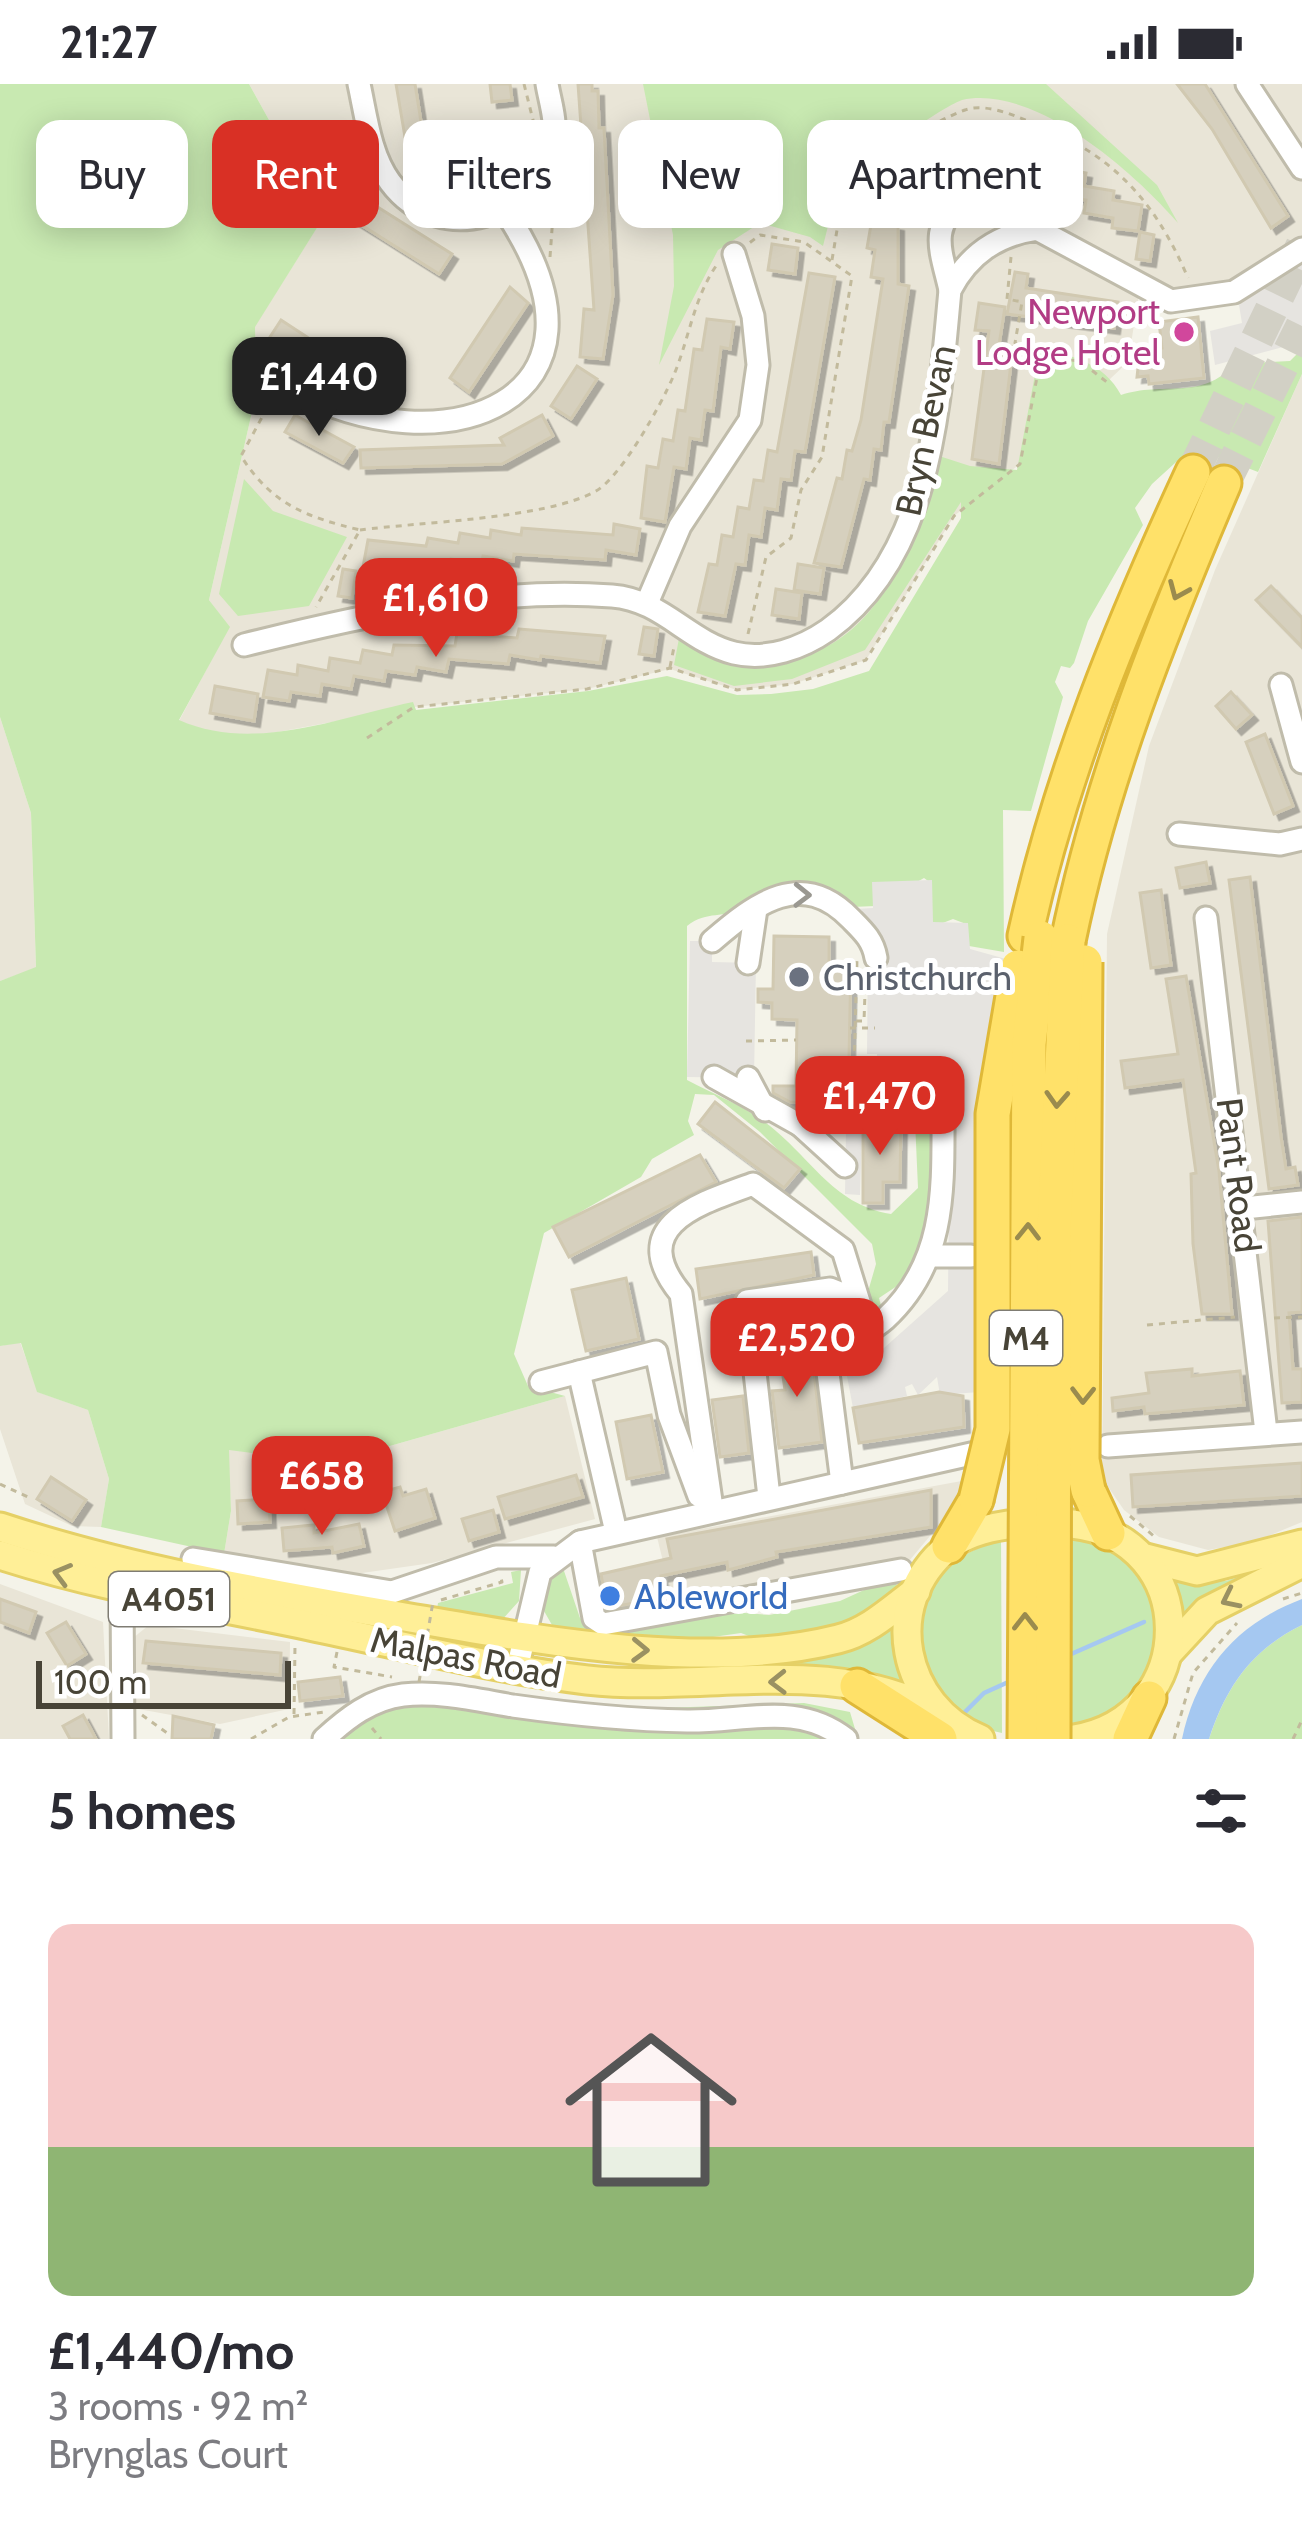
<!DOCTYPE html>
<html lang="en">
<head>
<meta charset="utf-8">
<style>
	:root { --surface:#fff; --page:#f2f2f3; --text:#2b2b33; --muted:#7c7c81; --accent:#d93025 }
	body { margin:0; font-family:Cabin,sans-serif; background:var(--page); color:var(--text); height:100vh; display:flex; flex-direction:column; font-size:45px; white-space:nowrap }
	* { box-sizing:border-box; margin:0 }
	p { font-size:39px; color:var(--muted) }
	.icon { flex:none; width:66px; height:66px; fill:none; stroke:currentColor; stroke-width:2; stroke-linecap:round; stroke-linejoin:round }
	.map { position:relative; height:1655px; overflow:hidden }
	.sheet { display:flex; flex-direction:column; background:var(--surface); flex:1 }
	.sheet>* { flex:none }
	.banner { position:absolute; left:36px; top:36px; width:1230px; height:108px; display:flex; gap:24px }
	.scale { position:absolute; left:36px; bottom:30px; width:255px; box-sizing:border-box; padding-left:12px; border:6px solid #484437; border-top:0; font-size:33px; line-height:42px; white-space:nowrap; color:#484437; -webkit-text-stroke:9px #fff; paint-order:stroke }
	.price { position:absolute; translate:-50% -102px; padding:0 27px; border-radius:24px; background:var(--accent); color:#fff; font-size:39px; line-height:78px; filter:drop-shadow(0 3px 6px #0008) }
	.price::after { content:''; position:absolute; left:50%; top:72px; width:36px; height:27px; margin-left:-18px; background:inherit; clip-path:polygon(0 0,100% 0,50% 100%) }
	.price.active { background:#222; color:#fff }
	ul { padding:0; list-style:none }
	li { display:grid; align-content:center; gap:24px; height:636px; padding:0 48px }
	li span { display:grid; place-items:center; height:372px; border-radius:24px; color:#555 }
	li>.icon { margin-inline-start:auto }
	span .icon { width:216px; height:216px; fill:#fffc; stroke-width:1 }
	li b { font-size:51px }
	h2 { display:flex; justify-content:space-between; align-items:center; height:144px; padding:0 48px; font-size:51px }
	.tag { padding:0 42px; border-radius:24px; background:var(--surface); box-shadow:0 6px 30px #0003; font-size:42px; line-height:108px }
	.tag.active { background:var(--accent); color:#fff }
	.status { display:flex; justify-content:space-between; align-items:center; height:84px; padding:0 60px; background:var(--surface); direction:ltr }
	.status svg { height:33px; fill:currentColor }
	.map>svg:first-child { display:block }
</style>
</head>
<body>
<div class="status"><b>21:27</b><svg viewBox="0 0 49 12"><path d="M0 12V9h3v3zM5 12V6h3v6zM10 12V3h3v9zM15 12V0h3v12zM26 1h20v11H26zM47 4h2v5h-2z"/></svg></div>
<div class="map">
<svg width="1302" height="1655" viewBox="0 0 1302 1655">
	<defs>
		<filter id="shadow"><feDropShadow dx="5.5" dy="5.5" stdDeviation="0" flood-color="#0004"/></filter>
	</defs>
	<rect width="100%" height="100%" fill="#f4f3e9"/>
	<g fill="#e9e5d7">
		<polygon points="249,0 1302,0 1302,245 1254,194 1205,216 1140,204 1128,278 1020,380 954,432 866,576 793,600 737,606 670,585 587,605 414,623 256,652 222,652 179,637 229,543 209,516 257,306 255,242 340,107 298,88"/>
		<polygon points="1302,290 1302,1438 1254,1458 1208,1466 1159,1453 1124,1426 1102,1394 1107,850 1149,662 1215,486"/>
		<polygon points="0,633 31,729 36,884 0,897"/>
		<polygon points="20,1258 38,1308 88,1326 109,1395 101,1443 72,1442 25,1420 0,1345 0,1262"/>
		<polygon points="565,1312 595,1435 432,1479 341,1492 224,1470 231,1427 228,1365 330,1379"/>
		<polygon points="967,1396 961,1415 909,1477 674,1522 657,1453"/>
		<polygon points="0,1500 103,1538 109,1655 0,1655"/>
		<polygon points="149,1541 290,1558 289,1625 220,1640 133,1624 133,1554"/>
	</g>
	<g fill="#c8e9b1">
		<path d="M0,0H249L298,88L340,107L255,243L257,306L209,516L230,543L179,636C253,669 337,634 413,618L416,626L588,607L667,592L737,611L771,610L813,605L869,587L961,434V418L865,566L792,595L734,602L674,581L680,549C707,555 772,578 797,573C884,555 919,446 936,371L970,382L1017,386L1040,264C1073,272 1104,279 1121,311C1162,297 1203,317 1234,280L1290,277L1302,265V290L1258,388L1219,373L1204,386L1186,369L1152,400L1135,424L1143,441L1088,537L1074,579L1070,584L1061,582L1055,598L1063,613L1031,727L1003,726L1004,868L969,862L966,840L953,835L935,842L930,838L931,799L924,794L875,822L852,823C823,798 790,799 755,811C740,816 753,816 741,824C725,835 707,826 687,842V996C713,1010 738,1019 762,1036C810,1070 830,1120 891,1130L918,1104L915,1037L936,1036L928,1164L903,1198L879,1214L883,1229L874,1232L865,1218L876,1180L872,1160L760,1048L714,1011L695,1010L688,1037L694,1051L652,1075L641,1093L544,1149L514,1270L528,1302L565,1312L330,1379L229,1366L231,1427L224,1470L101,1443L109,1395L88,1326L37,1308L21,1259L0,1262V897L36,883L31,729L0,633Z"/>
		<path d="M643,0H1046L1157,101L1178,139C1135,89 1035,0 962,16C940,24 860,81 839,98L823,162L810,153L760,139L718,166L659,281L674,202L673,151Z"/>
		<polygon points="244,395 273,427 347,453 309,522 238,532 219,510"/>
		<path d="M1072,1453C1090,1459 1108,1463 1123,1476C1167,1515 1168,1597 1114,1629C1102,1637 1084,1641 1070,1646Z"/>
		<path d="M1001,1455L1002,1649C894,1629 887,1488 1001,1455Z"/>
		<polygon points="1272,1481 1180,1538 1167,1492 1226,1497"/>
		<polygon points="563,1484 580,1534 591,1542 707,1526 769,1531 840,1517 899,1490 895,1508 860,1536 807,1550 754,1554 741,1549 685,1557 556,1548 540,1520 550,1496"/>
		<polygon points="521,1486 519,1517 502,1536 436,1531 438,1519 513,1499 511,1488"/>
		<polygon points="894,1540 900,1596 812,1584 747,1587 678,1581"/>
		<path d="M1302,1541V1655H1209C1226,1603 1251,1566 1302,1541Z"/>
		<polygon points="540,1617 661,1624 804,1619 850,1628 858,1655 322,1655 359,1618"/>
	</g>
	<g fill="#e6e4e0">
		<polygon points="1302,178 1302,258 1215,281 1210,247 1242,239 1239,221"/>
		<polygon points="932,796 933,838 968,839 970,865 1006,875 979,1014 979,1308 940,1311 937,1293 918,1311 912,1300 905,1303 907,1312 853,1324 844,1276 875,1272 948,1207 950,1012 835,1011 836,988 877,986 877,970 867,970 868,862 855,825 873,824 872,798"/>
		<polygon points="690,857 712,857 712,878 756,879 754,994 687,993"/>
		<polygon points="846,1046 862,1046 860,1111 845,1110"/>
	</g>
	<path fill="#a5c8f1" d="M1302,1515V1541C1251,1566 1226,1603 1209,1655H1182C1197,1586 1236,1540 1302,1515Z"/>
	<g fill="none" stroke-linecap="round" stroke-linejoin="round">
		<g stroke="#a5c8f1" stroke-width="4.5">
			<polyline points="1069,1571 1144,1538"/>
			<polyline points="965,1628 984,1609 1015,1595"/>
		</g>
	</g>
	<g fill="#d6d0be" stroke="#d1c9b1" stroke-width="3" filter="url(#shadow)">
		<polygon points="396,0 415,0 423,50 405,53"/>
		<polygon points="490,0 510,0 512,16 492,18"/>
		<polygon points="578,0 592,0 592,7 598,7 599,44 604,44 613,211 603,275 580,273 584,225 594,226"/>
		<polygon points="1177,0 1205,0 1288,132 1271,144 1212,45"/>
		<polygon points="944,49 1031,62 1030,68 1060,73 1058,84 1086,89 1084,102 1114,107 1113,116 1142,121 1138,147 1112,144 1113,134 1084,129 1086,116 1055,112 1058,100 1029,96 1030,89 940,76"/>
		<polygon points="519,54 525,72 463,100 456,81"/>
		<polygon points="915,67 929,69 925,96 911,94"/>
		<polygon points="446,73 452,92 424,101 418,83"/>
		<polygon points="863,107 890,111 886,140 898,142 898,200 909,202 889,338 884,338 881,366 874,365 870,396 864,395 841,483 814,479 837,394 842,395 847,366 852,367 861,336 883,195 871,193 875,166 867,164 872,135 859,133"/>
		<polygon points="357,110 452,170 439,190 344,130"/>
		<polygon points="1140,148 1154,151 1150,177 1136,175"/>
		<polygon points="772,160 798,164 795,190 768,186"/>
		<polygon points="1015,188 1028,190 1026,204 1118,218 1114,244 1007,230"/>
		<polygon points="809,189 835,193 805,368 795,367 791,396 781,395 777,426 765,424 761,453 749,451 745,481 736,480 725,532 698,528 709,480 717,481 722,451 733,453 738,423 749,425 754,396 763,397 768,366 777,368"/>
		<polygon points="510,203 528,219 469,308 450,294"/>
		<polygon points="979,219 1005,223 999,261 1013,263 999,380 972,375 989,247 975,246"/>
		<polygon points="1198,233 1204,294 1149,300 1148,292 1137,293 1140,266 1162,264 1159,238"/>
		<polygon points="707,235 734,238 730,265 721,263 713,327 705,326 701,356 690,354 686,385 674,383 665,438 641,434 647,382 658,384 663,355 673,357 678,326 685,327 694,265 702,266"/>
		<polygon points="281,236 333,270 338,262 378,289 365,308 313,275 308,282 268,256"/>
		<polygon points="577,282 597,295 571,335 551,322"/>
		<polygon points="295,331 354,363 343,379 285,348"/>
		<polygon points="542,331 553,352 502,380 361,384 360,366 504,361 500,354"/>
		<polygon points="614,440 640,445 636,471 606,466 605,476 514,470 513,477 483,472 481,480 451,475 449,485 420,480 419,488 363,483 368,456 426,462 428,454 458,459 460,449 490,454 491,446 521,451 522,444 613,451"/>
		<polygon points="798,480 824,484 820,510 794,506"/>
		<polygon points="343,485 356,487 352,514 338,512"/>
		<polygon points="1271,502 1302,534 1302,563 1256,516"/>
		<polygon points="776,505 802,509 799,535 772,531"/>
		<polygon points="644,543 658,545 654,572 639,570"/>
		<polygon points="519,545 605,552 600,579 541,572 540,576 510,571 508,580 449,575 446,588 417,583 415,591 386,587 384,597 354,592 351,605 322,600 320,612 291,608 289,617 263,613 268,586 297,591 298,581 328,587 330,574 360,579 363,566 392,571 394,561 455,562 457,549 517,554"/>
		<polygon points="215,602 258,610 254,637 210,629"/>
		<polygon points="1231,608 1252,631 1236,645 1216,622"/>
		<polygon points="1265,650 1293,722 1274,730 1246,658"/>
		<polygon points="1206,778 1210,799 1180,804 1176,784"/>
		<polygon points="1250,793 1281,1053 1286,1085 1295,1083 1298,1101 1269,1105 1229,796"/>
		<polygon points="1161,806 1171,881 1151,884 1140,809"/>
		<polygon points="774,852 829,853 829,879 851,879 849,975 830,974 829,1016 822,1019 790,1018 773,1009 773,1002 796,1002 797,936 772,935 772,919 758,918 758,905 773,905"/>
		<polygon points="1186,892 1219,1087 1232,1230 1202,1230 1193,1160 1191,1090 1196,1089 1183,996 1125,1004 1121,977 1178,970 1166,895"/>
		<polygon points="715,1018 800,1085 784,1104 698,1040"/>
		<polygon points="863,1038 901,1038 900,1098 883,1098 883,1119 863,1119"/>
		<polygon points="700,1071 716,1098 569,1173 553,1143"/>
		<polygon points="1302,1133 1302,1228 1289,1229 1293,1285 1302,1285 1302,1318 1282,1319 1268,1137"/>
		<polygon points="811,1168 814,1191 700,1215 696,1185"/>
		<polygon points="626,1194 639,1255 586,1267 572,1206"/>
		<polygon points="811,1261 822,1358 779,1364 772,1307 785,1306 779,1265"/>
		<polygon points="1192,1285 1192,1292 1240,1287 1244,1321 1145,1330 1144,1323 1113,1327 1112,1314 1149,1309 1146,1289"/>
		<polygon points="939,1308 963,1312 964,1343 859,1359 853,1324"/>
		<polygon points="743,1312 749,1369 720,1373 712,1316"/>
		<polygon points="651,1331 663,1388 627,1395 616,1338"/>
		<polygon points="1302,1379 1302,1412 1133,1423 1131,1391"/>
		<polygon points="576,1391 583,1413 505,1435 498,1413"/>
		<polygon points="51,1393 86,1416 72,1437 37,1415"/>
		<polygon points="400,1403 403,1412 426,1405 435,1434 395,1447 382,1408"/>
		<polygon points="931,1406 931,1443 776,1468 777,1473 728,1486 727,1478 661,1492 666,1513 607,1524 601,1490 671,1474 667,1455"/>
		<polygon points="269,1415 270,1438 238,1440 237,1417"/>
		<polygon points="493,1426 499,1448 469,1457 462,1435"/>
		<polygon points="359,1440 364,1462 333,1469 332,1463 284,1467 282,1444 314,1441 314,1449"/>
		<polygon points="0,1515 36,1528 29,1549 0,1538"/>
		<polygon points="66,1538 86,1570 67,1582 47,1549"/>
		<polygon points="146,1557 281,1569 280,1591 143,1579"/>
		<polygon points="340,1593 343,1612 300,1617 298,1598"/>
		<polygon points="83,1631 96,1655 70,1655 63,1642"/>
		<polygon points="173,1632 214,1641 211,1655 172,1655"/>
	</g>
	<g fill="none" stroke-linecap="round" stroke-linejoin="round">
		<g stroke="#d2d0c5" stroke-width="33" stroke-dasharray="33 16" stroke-linecap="butt">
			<polyline points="1193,388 1302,162"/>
			<polyline points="1224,399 1302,242"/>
		</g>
		<g stroke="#c0bcab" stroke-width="27">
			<g id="minor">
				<path d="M359,0C366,32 370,71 390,98C440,165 538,134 553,56C557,37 550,18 547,0"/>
				<polyline points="1247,0 1302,84"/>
				<path d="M950,206C941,166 928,143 964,115L1022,131L1037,145"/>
				<path d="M290,302C443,388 633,317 505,127"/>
				<polyline points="647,519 680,442 750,336 758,281 753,232 734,170"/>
				<path d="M244,561C364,531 488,503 612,512C663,516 687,557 734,569C767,577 802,564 828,546C932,471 939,322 950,206C969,170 997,151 1037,145L1171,217L1234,208L1302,165"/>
				<polyline points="1281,601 1302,678"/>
				<polyline points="1179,750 1280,760 1302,755"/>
				<polyline points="1206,834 1266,1348"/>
				<path d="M712,857C756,819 802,784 851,835C863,847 873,856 876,874"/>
				<polyline points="748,879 756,825"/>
				<path d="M714,993L800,1041C850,1030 891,996 943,1026C943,1104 947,1178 885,1235C866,1252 840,1258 827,1281L842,1399"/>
				<polyline points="748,994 765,1026"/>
				<polyline points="800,1041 845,1082"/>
				<polyline points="1244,1124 1302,1118"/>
				<polyline points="930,1172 971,1172"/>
				<polyline points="579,1288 616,1448"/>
				<polyline points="541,1298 656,1268 669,1331 699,1412"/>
				<polyline points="1108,1362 1302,1348"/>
				<polyline points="769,1413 747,1217 830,1205 858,1216"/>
				<path d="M712,1424L681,1210C625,1142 698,1120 753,1100L843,1166L868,1247"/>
				<polyline points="580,1458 594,1534 603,1540 901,1486"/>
				<polyline points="193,1475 392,1508 496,1473 554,1473"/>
				<polyline points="122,1506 123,1655"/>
				<polyline points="517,1585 540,1488 580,1458 980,1368"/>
				<path d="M324,1655C347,1634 371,1615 403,1611C440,1607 477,1616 513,1622C570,1630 629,1636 687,1637C745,1638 797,1617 846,1655"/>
			</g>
		</g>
		<g stroke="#e5d066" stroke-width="33">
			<g id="major">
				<path d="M0,1443C127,1485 261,1508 393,1531C528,1554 703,1589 838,1555C868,1548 892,1525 916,1507"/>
				<path d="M0,1471C102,1504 206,1520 310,1542C402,1561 494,1585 587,1596C701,1609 831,1570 936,1629"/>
				<polyline points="1146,1474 1197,1487 1302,1460"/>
				<polyline points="1169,1568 1207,1527 1302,1479"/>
				<path d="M980,1655C902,1623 879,1520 948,1463C978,1439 1035,1436 1072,1440C1201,1454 1202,1634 1074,1655"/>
			</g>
		</g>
		<g stroke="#dfb838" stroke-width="39">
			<g id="highway">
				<path d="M1025,852C1061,689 1123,539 1193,388"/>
				<path d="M1068,857C1101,697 1160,549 1224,399"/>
				<polyline points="1088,1406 1108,1449"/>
				<polyline points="949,1462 976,1416"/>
				<polyline points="857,1602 940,1655"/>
				<polyline points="1130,1655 1149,1614"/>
			</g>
		</g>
		<g stroke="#c2ba9c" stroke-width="3" stroke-dasharray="6 6" stroke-linecap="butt">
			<polyline points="524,0 534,40"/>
			<polyline points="550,173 555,104"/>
			<polyline points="1011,173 1007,215 1022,218 1015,259 1040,272"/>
			<path d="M832,176L845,98C883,75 924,41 965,26C984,19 1011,30 1028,37C1110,68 1154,114 1188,194"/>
			<path d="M273,313L241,372C272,421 307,433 360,446L316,523"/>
			<path d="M360,446C420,438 546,435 596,407C621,393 661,321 673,293C689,256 693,216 716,182"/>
			<polyline points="748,550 766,473 791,454 801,406 822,373 852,192 804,158 760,151 748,160"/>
			<polyline points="670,583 674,563"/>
			<polyline points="367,654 414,623 587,605 670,584 737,606 793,600 866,576 954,432 1020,380 1041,273 1080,277 1108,299"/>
			<polyline points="856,937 864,937 865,909 875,909"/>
			<polyline points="850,944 875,944"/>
			<polyline points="746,957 796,956"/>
			<polyline points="829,1000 844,1000"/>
			<polyline points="839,1000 840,984 854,985 857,874"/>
			<polyline points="1274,1234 1302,1233"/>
			<polyline points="1147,1241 1235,1233"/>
			<polyline points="0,1400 28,1413"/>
			<polyline points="1130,1432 1155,1453"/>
			<polyline points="1283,1515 1302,1509"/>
			<polyline points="441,1516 502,1498 501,1494"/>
			<polyline points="337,1568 334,1583 392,1593"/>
			<polyline points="294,1630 295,1561"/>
			<polyline points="142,1631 170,1651"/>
			<polyline points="372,1644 381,1655"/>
			<polyline points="251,1655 289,1633 324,1628"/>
			<polyline points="1174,1655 1193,1589 1237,1539"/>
			<polyline points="1293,1655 1302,1636"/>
		</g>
		<use href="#minor" stroke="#fff" stroke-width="21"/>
		<use href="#major" stroke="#ffef97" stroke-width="27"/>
		<use href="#highway" stroke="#ffe169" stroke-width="33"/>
		<g stroke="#dfb838" stroke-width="39" stroke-linecap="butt">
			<g id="highway-bridge">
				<polyline points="1085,878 1082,1376 1088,1406"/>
				<polyline points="976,1416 993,1345 993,1030 1018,883"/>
				<polyline points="1025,1655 1029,960 1041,854"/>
				<polyline points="1053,1655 1054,1144 1068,857"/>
			</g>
		</g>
		<polyline stroke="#c2ba9c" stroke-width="3" stroke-dasharray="6 6" stroke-linecap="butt" points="419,1598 433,1518"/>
		<use href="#highway-bridge" stroke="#ffe169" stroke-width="33"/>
	</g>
	<defs><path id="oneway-chevron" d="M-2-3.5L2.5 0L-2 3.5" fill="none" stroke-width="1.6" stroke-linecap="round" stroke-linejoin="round" transform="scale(3)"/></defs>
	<g stroke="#9a8b4e">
		<use href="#oneway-chevron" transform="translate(1178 507) rotate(113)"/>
		<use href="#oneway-chevron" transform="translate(1057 1015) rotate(93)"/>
		<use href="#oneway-chevron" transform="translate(1028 1148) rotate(-89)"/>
		<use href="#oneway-chevron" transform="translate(1083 1311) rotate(91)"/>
		<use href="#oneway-chevron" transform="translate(1025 1538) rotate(-90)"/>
	</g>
	<use stroke="#9a9891" href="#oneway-chevron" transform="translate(802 811) rotate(1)"/>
	<g stroke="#9a9162">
		<use href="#oneway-chevron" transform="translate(62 1490) rotate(-165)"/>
		<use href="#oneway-chevron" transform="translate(1230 1515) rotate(154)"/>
		<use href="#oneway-chevron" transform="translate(640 1566) rotate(2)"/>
		<use href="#oneway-chevron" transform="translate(778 1598) rotate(179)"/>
	</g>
	<circle fill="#d1479c" stroke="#fff" stroke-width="4.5" cx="1184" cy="248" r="12"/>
	<circle fill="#6b7280" stroke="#fff" stroke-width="4.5" cx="799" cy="893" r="12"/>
	<circle fill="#3f7fe0" stroke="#fff" stroke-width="4.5" cx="610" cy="1512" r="12"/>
	<g text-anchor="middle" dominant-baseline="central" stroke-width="10" stroke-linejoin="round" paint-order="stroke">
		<g fill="#fff" stroke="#7f7c73" stroke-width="3">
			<rect x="990" y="1227" width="72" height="54" rx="9"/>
			<rect x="109" y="1488" width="120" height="54" rx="9"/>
		</g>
		<g font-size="33" font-weight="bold" fill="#484437">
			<text x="1026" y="1254">M4</text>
			<text x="169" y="1515">A4051</text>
		</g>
		<g font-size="36" fill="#b23c85" stroke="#fff" text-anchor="end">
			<text x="1160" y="227">Newport<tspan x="1160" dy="41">Lodge Hotel</tspan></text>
		</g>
		<g font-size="36" fill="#484437" stroke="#fff">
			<text transform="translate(925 346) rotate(-78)">Bryn Bevan</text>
			<text transform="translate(1239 1091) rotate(83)">Pant Road</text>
			<text transform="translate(466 1573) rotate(11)">Malpas Road</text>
		</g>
		<g font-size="36" fill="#5b616d" stroke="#fff" text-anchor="start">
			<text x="823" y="893">Christchurch</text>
		</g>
		<g font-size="36" fill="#366cbe" stroke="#fff" text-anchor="start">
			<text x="634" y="1512">Ableworld</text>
		</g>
	</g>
</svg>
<div class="scale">100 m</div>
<b class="price active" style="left:319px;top:355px">£1,440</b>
<b class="price" style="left:436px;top:576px">£1,610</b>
<b class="price" style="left:880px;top:1074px">£1,470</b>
<b class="price" style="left:797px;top:1316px">£2,520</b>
<b class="price" style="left:322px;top:1454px">£658</b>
<div class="banner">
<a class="tag">Buy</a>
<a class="tag active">Rent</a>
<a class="tag">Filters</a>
<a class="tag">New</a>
<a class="tag">Apartment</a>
</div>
</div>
<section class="sheet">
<h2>5 homes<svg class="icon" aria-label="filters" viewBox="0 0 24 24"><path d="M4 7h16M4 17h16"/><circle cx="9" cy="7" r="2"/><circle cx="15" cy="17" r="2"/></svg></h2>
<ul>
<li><span style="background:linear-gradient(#f6c9c9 60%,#8fb573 0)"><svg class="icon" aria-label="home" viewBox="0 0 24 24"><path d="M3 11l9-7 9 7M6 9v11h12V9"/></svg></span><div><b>£1,440/mo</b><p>3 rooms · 92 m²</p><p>Brynglas Court</p></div></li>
</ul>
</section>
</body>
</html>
